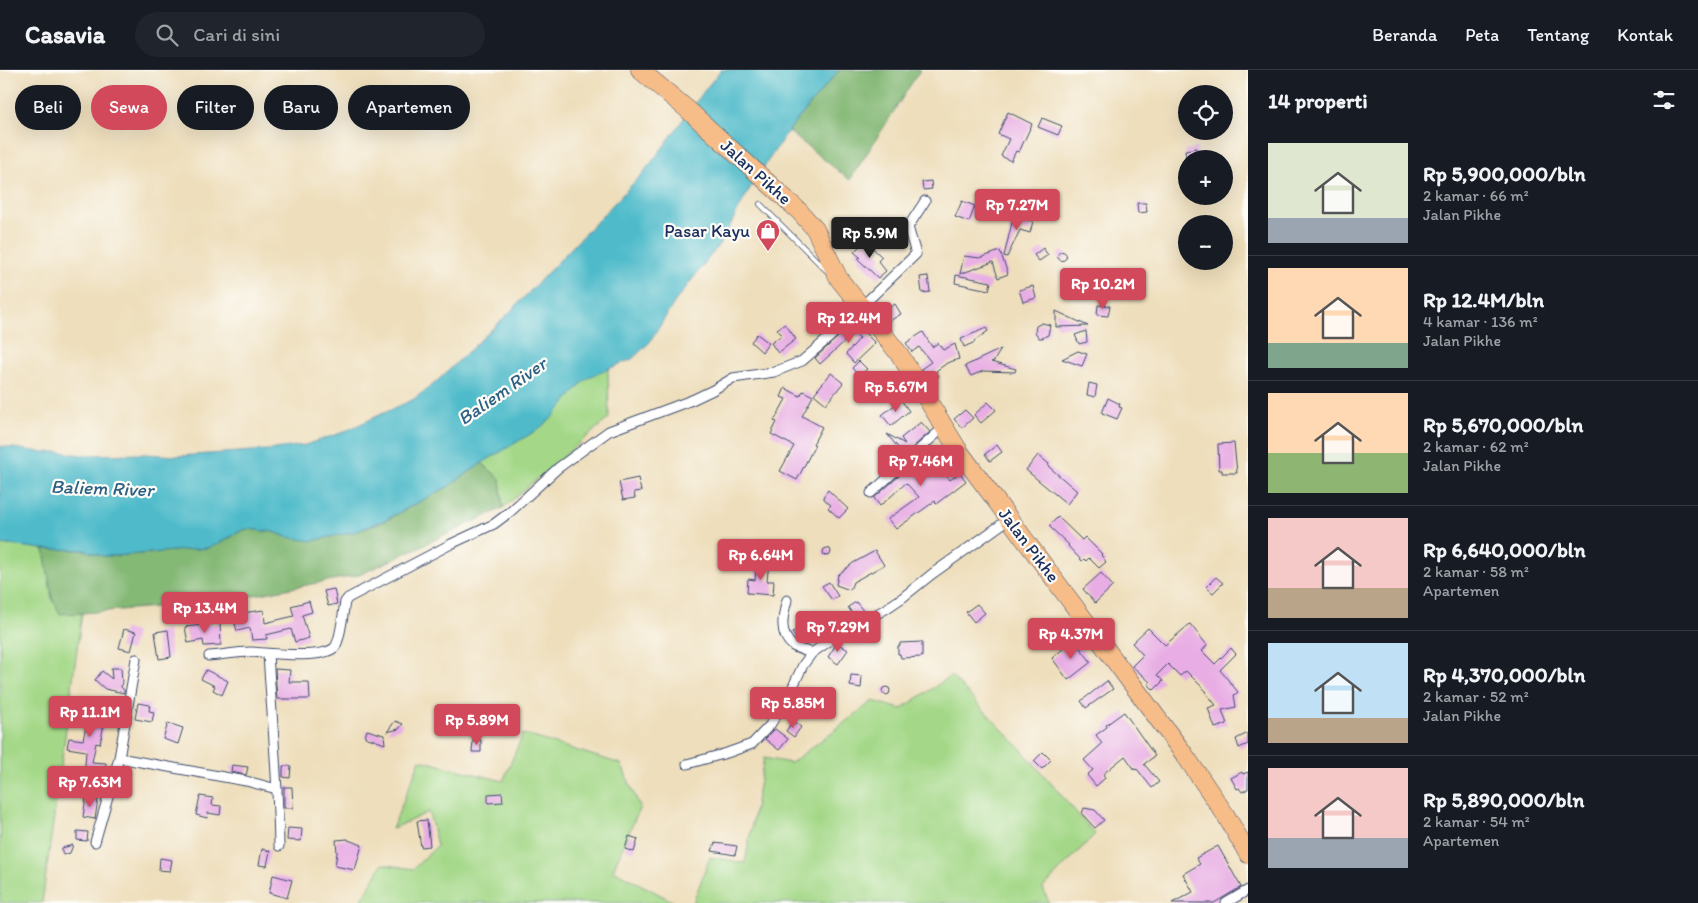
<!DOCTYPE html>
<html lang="id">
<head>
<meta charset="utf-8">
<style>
	:root { --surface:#171b24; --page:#20242c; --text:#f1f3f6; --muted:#9ea1a6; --line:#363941; --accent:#d1495b }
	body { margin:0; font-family:Itim,sans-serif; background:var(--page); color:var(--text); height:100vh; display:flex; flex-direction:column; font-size:19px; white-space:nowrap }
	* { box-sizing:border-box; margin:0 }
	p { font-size:16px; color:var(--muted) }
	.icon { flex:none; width:28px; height:28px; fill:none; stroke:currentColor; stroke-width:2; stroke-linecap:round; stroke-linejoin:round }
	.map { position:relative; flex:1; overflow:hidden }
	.drawer { display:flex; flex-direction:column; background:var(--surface); width:450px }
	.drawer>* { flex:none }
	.guide { position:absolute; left:15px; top:15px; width:475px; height:45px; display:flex; gap:10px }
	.controls { position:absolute; left:1178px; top:15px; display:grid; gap:10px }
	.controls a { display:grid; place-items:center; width:55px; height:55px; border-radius:50%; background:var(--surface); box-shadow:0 5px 20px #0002; font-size:25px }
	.price { position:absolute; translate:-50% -42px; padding:0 11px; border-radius:5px; background:var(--accent); color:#fff; font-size:16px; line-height:32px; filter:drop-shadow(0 1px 2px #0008) }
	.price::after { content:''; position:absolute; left:50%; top:30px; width:15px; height:11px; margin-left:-8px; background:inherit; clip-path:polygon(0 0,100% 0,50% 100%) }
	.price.current { background:#222; color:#fff }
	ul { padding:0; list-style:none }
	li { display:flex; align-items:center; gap:15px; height:125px; padding:0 20px }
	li+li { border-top:1px solid var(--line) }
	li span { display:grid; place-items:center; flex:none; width:140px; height:100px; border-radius:0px; color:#555 }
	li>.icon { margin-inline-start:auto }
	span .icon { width:60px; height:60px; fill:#fffc; stroke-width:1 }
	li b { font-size:21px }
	h2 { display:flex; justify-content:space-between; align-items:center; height:60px; padding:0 20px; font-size:21px }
	.pill { padding:0 18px; border-radius:22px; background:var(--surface); box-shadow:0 5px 20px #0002; font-size:18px; line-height:45px }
	.pill.current { background:var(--accent); color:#fff }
	header { display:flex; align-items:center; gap:30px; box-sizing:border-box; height:70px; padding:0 25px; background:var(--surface); border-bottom:1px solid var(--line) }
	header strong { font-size:24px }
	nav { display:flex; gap:28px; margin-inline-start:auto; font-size:18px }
	.search { width:350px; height:45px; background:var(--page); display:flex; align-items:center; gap:12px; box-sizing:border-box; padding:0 18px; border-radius:28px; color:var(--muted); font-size:19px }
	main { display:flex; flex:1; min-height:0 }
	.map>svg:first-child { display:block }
</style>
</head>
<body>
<header>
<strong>Casavia</strong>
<div class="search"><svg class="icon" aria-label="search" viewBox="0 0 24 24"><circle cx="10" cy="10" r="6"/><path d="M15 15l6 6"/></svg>Cari di sini</div>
<nav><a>Beranda</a><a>Peta</a><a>Tentang</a><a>Kontak</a></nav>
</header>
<main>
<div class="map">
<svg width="1248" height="833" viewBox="0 0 1248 833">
	<rect width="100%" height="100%" fill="#fdfcf7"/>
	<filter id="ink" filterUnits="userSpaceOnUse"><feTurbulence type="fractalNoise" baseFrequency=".02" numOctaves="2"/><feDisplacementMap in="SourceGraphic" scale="10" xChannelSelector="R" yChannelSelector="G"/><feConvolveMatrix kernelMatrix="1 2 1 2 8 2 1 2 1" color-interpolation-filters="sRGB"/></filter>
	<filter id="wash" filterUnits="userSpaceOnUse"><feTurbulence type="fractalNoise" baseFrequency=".0096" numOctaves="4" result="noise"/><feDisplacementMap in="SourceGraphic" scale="20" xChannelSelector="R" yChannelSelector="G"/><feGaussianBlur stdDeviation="1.12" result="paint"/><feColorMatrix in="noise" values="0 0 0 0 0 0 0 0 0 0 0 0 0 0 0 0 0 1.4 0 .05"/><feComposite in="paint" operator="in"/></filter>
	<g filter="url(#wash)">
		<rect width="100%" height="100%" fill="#eedebb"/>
		<g fill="#a4d888" stroke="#608473">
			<polygon points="608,299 609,348 503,438 500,409 482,393 537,360 582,312 591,306"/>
			<polygon points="0,474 44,479 52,528 60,543 82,543 42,833 0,833"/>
			<polygon points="951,606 1021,679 1095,764 1043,818 1049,833 693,833 710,787 745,793 764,688 791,693 873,631 901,639"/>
			<polygon points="523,664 621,694 640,737 613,800 676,833 360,833 382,794 413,799 437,776 429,742 392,759 420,690 503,711"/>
		</g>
		<g fill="#83b874" stroke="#4f7469">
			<polygon points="839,0 920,0 850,110 788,61"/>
			<polygon points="482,393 500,409 503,438 359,505 218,532 82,543 60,544 52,528 44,479 85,480 103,486 115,486 207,478 225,471 242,460 248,459 274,462 287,467 339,465 358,461 385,451 423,430 449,416"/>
		</g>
		<path fill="#4fbbca" stroke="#357594" d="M721,0H839L788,61L753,113L721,172L674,233L650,272L632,289L591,306L583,312L551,349L537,360L482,393L449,416L385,450L358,461L312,471L287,467L274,462L248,459L242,460L218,474L207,478L115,486H102L85,480L44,479L0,474V376L41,382H61L81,385L146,384L178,386L267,380L305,375L341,363L414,329L435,313L509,243L643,103C670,70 693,33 721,0Z"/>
		<g id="blocks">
			<g fill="#e8ade4">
				<polygon points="1008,42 1032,54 1019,82 1016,81 1011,91 1001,86 1009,69 998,64"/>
				<polygon points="1042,48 1062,56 1058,65 1038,57"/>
				<polygon points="1197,78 1198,89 1186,89 1185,80"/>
				<polygon points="931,111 932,119 923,120 922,112"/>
				<polygon points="962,131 975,136 969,152 955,147"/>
				<polygon points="1137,133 1146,133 1147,142 1138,143"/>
				<polygon points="1014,144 1023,146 1022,148 1033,151 1030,163 1020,160 1007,187 1004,186"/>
				<polygon points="865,171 882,187 878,191 886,201 878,208 858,189 860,187 854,182"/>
				<polygon points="1043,178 1048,185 1039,191 1034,185"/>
				<polygon points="1000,181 1008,204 998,208 993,192 960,204 964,186 980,188"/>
				<circle cx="1062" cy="186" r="4.5"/>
				<polygon points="956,205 991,212 989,220 955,213"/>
				<polygon points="928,206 930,222 922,223 920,207"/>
				<polygon points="1033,216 1036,228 1023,232 1019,220"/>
				<polygon points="895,234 901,244 888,252 882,242"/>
				<polygon points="1098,235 1110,236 1108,246 1097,245"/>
				<polygon points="1056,241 1088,256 1056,257"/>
				<polygon points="854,252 875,273 854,293 846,284 860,268 854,263 820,294 815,288"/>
				<polygon points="1042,253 1050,255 1048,265 1042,268 1039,268 1035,262 1036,256"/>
				<polygon points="785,254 796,269 778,283 771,273 782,265 777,259"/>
				<polygon points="986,258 988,261 974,271 975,272 964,277 961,269"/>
				<polygon points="1086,261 1087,272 1079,274 1075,265"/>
				<polygon points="923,262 932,277 938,273 943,280 955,274 959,289 947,293 936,301 939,306 933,311 929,305 926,307 921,299 931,292 919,277 912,282 906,273"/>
				<polygon points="757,264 769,273 762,282 751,272"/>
				<polygon points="1001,279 994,291 991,292 1016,299 1015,302 983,301 971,306 965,296"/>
				<polygon points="1078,281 1087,284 1082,296 1062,289"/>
				<polygon points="859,291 867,299 859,306 852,298"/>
				<polygon points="831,303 843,313 826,334 814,324"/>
				<polygon points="1089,313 1097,315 1095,327 1087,325"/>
				<polygon points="785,318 800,326 803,321 813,326 802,346 822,357 813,374 815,375 797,410 780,401 794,376 771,364 777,352 774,351 786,329 781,327"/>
				<polygon points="1108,328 1120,334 1119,337 1122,338 1117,349 1102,343"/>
				<polygon points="901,330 909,341 891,356 882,345"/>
				<polygon points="988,332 996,340 981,353 974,345"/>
				<polygon points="965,340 973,348 962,358 954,349"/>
				<polygon points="921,352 930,362 904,385 887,364 905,374 901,368"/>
				<polygon points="1234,373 1237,403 1222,403 1222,400 1219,400 1218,374"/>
				<polygon points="997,375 1002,382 990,391 985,384"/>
				<polygon points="932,377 943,389 937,395 950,410 960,403 966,411 936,434 935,431 896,459 888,449 919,427 906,413 880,436 874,428"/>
				<polygon points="1038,385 1049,394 1048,396 1077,421 1067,434 1026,400"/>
				<polygon points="638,408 641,421 634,422 635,428 623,430 619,412"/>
				<polygon points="828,420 848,439 839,448 828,438 831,435 825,430 823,427"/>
				<polygon points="1058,447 1082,470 1085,467 1102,484 1101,485 1106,492 1099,498 1089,488 1086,491 1084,489 1082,491 1068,476 1069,475 1049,456"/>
				<circle cx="827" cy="482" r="4"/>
				<polygon points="875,481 884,495 853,512 850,520 836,515 838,505 853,493"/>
				<polygon points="757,491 769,492 767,511 774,511 773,525 747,523 748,509 755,510"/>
				<polygon points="1101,503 1113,516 1095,533 1083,519"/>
				<polygon points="1216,507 1223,513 1213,523 1206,517"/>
				<polygon points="829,512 838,526 832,530 822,516"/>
				<polygon points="334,519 337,534 328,536 324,521"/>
				<polygon points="309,531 312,542 302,545 309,568 295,572 291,559 266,565 267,569 252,570 250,558 237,561 233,547 249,542 264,540 265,553 294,546 291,536"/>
				<polygon points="856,532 865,543 855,548 848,537"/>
				<polygon points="977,534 985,543 974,552 966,542"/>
				<polygon points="220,553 221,575 204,576 203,570 188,573 185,557"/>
				<polygon points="1190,554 1207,575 1202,581 1215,594 1231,578 1236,584 1220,600 1238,622 1234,625 1236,637 1222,640 1227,654 1215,658 1208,638 1216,635 1206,623 1207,622 1186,601 1180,606 1168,594 1157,605 1163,611 1154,620 1148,614 1150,612 1132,596 1143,585 1132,573 1148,558 1165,575"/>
				<polygon points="802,555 812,568 804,574 800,573 792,563"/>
				<polygon points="124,559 136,562 131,581 119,578"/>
				<polygon points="168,560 171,587 159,589 155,562"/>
				<polygon points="1074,570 1091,592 1068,610 1052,588"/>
				<polygon points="922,572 922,587 901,588 900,584 898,584 898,576 900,576 900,573"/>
				<polygon points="837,573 848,580 838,594 828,587"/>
				<polygon points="111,598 121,598 122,612 121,617 124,620 124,623 105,619 95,610 102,601 112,609"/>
				<polygon points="275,599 290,600 289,612 309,612 310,629 277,629"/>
				<polygon points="206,600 228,611 222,625 213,620 215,616 201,609"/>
				<polygon points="851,605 862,606 861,618 850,616"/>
				<polygon points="1107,611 1113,619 1086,638 1081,631"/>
				<circle cx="886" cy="621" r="4"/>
				<polygon points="77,629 88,631 86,641 108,636 96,653 104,654 100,674 96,673 92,692 106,693 105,705 90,705 89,709 84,708 86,681 67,678 69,668 83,670 88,647 74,644"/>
				<polygon points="138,633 150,635 149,641 154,642 152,652 135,649"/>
				<polygon points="1124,642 1155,686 1144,694 1159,712 1152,718 1137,699 1135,700 1125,686 1103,704 1105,708 1096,716 1087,705 1093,700 1084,690 1102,674 1096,665 1107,657 1106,655"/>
				<polygon points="395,651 403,654 399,659 387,662"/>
				<polygon points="793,651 801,657 794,667 786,661"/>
				<polygon points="168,653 183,658 178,674 163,669"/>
				<polygon points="775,659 788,669 779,680 765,669"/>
				<polygon points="367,660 384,665 385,674 365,667"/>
				<polygon points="1248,663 1248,674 1239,678 1236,669"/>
				<polygon points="473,670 481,670 481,682 472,682"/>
				<polygon points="1043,682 1051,690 1042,699 1034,691"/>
				<polygon points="232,695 248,697 246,705 231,702"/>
				<polygon points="283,696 291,696 290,708 283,707"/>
				<polygon points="1242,702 1243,704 1248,702 1248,719 1242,722 1239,718 1237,719 1231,708"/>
				<polygon points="284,717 292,717 293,738 284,738"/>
				<polygon points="502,723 503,732 488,733 488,724"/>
				<polygon points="200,726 213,728 212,735 221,736 220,745 208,743 207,748 196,745"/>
				<polygon points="86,727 98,729 95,749 83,747"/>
				<polygon points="1084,738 1095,740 1104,750 1095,758 1082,744"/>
				<polygon points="427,750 430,776 421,777 417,751"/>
				<polygon points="288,758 302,759 301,771 287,770"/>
				<polygon points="77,761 88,762 87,771 77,770"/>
				<polygon points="629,766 638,769 634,782 625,779"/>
				<polygon points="348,769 348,770 362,775 355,800 335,796 337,783 336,770"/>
				<polygon points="715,773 737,776 735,785 712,781"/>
				<polygon points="73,775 70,783 63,785 62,783 62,778"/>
				<polygon points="1218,776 1241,817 1214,833 1172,833 1193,822 1183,804 1200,794 1196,788"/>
				<polygon points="262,779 270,781 267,796 259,795"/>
				<polygon points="160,788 172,790 170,801 159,800"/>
				<polygon points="273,805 292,810 287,828 269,823"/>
			</g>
		</g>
	</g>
	<g filter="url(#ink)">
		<use href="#blocks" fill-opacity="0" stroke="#3b496c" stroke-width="1"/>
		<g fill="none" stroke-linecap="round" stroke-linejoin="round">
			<g stroke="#3b496c" stroke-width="6">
				<polyline id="lane" points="760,134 828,202"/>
			</g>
			<g stroke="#3b496c" stroke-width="11">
				<g id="street">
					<polyline points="871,423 944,357"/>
					<path d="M787,530C783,545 778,564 793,576C797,579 807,581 812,583"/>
					<path d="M268,584C272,648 278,712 279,776"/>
					<path d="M209,586C223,585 237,582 251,582C268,583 323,590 335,577C341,569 343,542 345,532L348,528L451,474L494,454L510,442L558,398L609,361L692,330L713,320L733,308L774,302L802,291L831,266L916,184L908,157L925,131"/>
					<polyline points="119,688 246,711 277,719"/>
					<polyline points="687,694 727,683 752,674 770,655 790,623 803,595 812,583 842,562 884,540 902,528 932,504 1009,449"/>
					<polyline points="95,772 119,688 136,589"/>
					<polyline points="1226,833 1248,820"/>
				</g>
			</g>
			<g stroke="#3b496c" stroke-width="19">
				<polyline id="highway" points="640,0 687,39 799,141 815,159 839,209 900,285 959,381 1184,684 1225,744 1248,784"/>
			</g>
			<use href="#lane" stroke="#fff" stroke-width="4.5"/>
			<use href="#street" stroke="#fff" stroke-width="9"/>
			<use href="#highway" stroke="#f7bd88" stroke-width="18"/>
		</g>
	</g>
	<defs>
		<g id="shop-pin" transform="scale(1.25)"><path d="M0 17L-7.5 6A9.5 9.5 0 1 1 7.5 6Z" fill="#d1495b" stroke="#fdfcf7"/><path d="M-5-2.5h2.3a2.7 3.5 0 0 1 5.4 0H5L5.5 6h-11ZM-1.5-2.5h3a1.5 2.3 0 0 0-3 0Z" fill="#fff"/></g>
	</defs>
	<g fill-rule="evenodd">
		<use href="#shop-pin" x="768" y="161"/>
	</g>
	<g text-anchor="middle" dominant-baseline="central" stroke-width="4.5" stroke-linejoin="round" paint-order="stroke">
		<g font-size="18" fill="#1b2f5e" stroke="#fdfcf7">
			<text transform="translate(756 102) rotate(42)">Jalan Pikhe</text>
			<text transform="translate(1029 475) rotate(53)">Jalan Pikhe</text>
		</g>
		<g font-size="18" fill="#1b2f5e" stroke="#fdfcf7" text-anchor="end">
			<text x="750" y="161">Pasar Kayu</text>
		</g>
		<g font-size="19" font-style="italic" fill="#2d6084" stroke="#fdfcf7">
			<text transform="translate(502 321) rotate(-35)">Baliem River</text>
			<text transform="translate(102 418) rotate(2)">Baliem River</text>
		</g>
	</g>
</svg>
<div class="controls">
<a><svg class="icon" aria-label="locate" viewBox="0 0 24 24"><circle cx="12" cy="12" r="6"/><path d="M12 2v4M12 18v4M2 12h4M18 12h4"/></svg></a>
<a>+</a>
<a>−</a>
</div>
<b class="price" style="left:1017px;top:161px">Rp 7.27M</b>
<b class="price current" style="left:870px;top:189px">Rp 5.9M</b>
<b class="price" style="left:1103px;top:240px">Rp 10.2M</b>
<b class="price" style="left:849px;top:274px">Rp 12.4M</b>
<b class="price" style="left:896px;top:343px">Rp 5.67M</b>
<b class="price" style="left:921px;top:417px">Rp 7.46M</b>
<b class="price" style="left:761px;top:511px">Rp 6.64M</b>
<b class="price" style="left:205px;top:564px">Rp 13.4M</b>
<b class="price" style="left:838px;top:583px">Rp 7.29M</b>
<b class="price" style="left:1071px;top:590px">Rp 4.37M</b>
<b class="price" style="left:793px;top:659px">Rp 5.85M</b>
<b class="price" style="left:90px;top:668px">Rp 11.1M</b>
<b class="price" style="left:477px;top:676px">Rp 5.89M</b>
<b class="price" style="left:90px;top:738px">Rp 7.63M</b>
<div class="guide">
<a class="pill">Beli</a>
<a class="pill current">Sewa</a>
<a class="pill">Filter</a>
<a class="pill">Baru</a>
<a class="pill">Apartemen</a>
</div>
</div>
<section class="drawer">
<h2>14 properti<svg class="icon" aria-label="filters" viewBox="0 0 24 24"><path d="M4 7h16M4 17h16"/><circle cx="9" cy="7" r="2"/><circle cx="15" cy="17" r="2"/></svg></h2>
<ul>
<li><span style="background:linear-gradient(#dfe7d0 75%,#9aa5b1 0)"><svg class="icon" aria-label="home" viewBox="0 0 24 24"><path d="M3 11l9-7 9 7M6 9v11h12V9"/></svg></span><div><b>Rp 5,900,000/bln</b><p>2 kamar · 66 m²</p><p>Jalan Pikhe</p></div></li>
<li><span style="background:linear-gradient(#ffd9b3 75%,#7fa58c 0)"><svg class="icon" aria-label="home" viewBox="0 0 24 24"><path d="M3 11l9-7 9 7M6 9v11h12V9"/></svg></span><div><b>Rp 12.4M/bln</b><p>4 kamar · 136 m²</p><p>Jalan Pikhe</p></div></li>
<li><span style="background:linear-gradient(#ffd9b3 60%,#8fb573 0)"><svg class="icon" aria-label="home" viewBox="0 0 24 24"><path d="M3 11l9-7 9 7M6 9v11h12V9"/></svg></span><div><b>Rp 5,670,000/bln</b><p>2 kamar · 62 m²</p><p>Jalan Pikhe</p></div></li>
<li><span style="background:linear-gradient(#f6c9c9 70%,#b9a48a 0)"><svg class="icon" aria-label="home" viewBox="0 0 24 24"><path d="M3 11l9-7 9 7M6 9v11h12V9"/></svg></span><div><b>Rp 6,640,000/bln</b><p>2 kamar · 58 m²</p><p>Apartemen</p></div></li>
<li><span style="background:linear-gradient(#bfe0f5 75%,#b9a48a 0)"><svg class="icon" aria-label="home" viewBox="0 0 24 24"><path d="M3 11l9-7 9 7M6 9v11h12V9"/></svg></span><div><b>Rp 4,370,000/bln</b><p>2 kamar · 52 m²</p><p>Jalan Pikhe</p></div></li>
<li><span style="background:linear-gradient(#f6c9c9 70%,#9aa5b1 0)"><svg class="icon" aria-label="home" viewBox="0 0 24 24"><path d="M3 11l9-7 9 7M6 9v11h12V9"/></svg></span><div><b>Rp 5,890,000/bln</b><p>2 kamar · 54 m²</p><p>Apartemen</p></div></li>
</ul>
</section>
</main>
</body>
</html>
